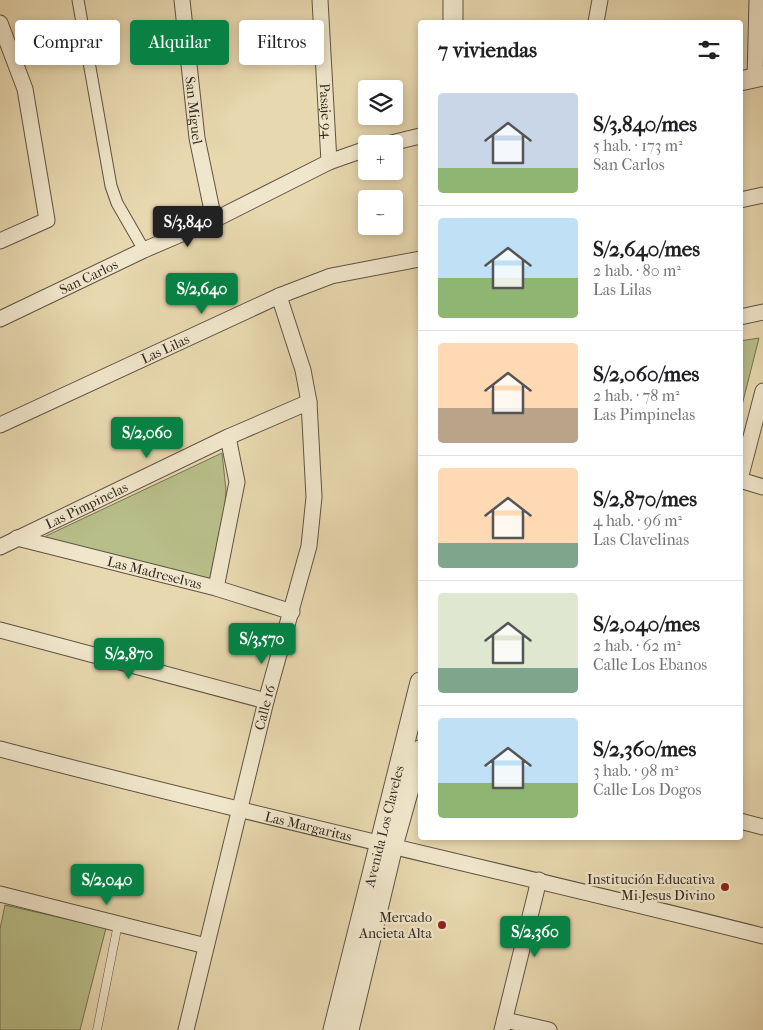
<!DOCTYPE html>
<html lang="es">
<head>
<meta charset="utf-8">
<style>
	:root { --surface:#fff; --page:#f2f2f2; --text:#202124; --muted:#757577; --line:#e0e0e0; --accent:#0b8043 }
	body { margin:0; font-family:"IM FELL French Canon",serif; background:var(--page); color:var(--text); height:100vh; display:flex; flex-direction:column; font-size:19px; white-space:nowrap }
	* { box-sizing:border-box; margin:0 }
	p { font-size:16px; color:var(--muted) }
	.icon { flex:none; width:28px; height:28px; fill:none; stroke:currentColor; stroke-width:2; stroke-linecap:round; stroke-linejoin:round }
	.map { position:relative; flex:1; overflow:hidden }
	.details { position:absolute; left:418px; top:20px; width:325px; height:820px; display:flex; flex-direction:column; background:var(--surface); border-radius:5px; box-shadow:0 2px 8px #0003 }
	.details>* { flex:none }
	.guide { position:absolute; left:15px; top:20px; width:328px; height:45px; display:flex; gap:10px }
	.tools { position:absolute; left:358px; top:80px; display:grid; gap:10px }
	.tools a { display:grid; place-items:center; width:45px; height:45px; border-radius:5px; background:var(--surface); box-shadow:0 2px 8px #0003; font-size:25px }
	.price { position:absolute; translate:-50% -42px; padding:0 11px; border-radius:5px; background:var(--accent); color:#fff; font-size:16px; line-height:32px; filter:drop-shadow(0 1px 2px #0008) }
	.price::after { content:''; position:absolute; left:50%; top:30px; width:15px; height:11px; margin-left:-8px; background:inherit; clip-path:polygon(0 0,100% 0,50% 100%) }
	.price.current { background:#222; color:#fff }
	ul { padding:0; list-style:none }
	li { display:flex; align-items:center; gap:15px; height:125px; padding:0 20px }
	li+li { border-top:1px solid var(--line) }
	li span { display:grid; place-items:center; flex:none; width:140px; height:100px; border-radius:5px; color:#555 }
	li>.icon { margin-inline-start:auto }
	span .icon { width:60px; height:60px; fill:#fffc; stroke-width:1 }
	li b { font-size:21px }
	h2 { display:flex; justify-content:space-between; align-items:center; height:60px; padding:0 20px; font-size:21px }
	.chip { padding:0 18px; border-radius:5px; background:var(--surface); box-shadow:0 2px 8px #0003; font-size:18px; line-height:45px }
	.chip.current { background:var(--accent); color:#fff }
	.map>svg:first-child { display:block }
</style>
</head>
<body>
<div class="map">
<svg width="763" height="1030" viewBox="0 0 763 1030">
	<rect width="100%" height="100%" fill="#e8d8af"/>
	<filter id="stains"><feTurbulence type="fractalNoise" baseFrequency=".004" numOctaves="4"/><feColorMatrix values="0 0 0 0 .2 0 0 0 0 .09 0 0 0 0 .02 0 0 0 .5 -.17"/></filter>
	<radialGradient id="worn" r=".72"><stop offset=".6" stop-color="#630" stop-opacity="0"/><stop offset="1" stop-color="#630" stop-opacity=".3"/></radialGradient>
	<g fill="#b8be89" stroke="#747354">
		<polygon points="759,338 740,413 740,341"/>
		<polygon points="222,453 226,490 225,505 210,578 206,584 46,542 46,536"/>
		<polygon points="5,905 106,928 80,1030 0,1030 0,929"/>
	</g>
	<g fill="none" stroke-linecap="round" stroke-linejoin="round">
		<g stroke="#5f5443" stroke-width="9">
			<polyline id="service" points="97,1030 118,924"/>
		</g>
		<g stroke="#5f5443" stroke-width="13">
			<polyline id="pedestrian" points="78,0 111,186 117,203 144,250"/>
		</g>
		<g stroke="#5f5443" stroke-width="17">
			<g id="minor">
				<path id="s1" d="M182,0L197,138L214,220"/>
				<path id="s2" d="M320,0L329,162"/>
				<polyline points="596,22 600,0"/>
				<polyline points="0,23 25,89 47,220 0,241"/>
				<polyline points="755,78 757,0"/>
				<polyline points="387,144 420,136"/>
				<polyline points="740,200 763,195"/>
				<polyline points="740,317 763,312"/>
				<path id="s3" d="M0,319L144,250L214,220L329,162L366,149"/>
				<path id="s4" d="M0,425L279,296L331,276L420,259"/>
				<polyline points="740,479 763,391"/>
				<polyline points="740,480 763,487"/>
				<path id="s5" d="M17,538L216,588L292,612"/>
				<path id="s6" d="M0,547L228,437L309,402"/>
				<polyline points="216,588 237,482 228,437"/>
				<polyline points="0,630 266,701"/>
				<path id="s7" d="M0,749C253,816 509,872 763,936"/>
				<polyline points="740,821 763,827"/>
				<polyline points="0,894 206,946"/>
				<polyline points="505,1020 549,1030"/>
				<path id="s8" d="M186,1030L266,701L309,546L314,497L309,402L303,370L279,296"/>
				<polyline points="502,1030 539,880"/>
			</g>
		</g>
		<g stroke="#5f5443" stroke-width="21">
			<g id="tertiary">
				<polyline points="453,22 453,0"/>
				<polyline points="740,81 763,76"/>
				<path id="s9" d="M333,1030L420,682"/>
				<polyline points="349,1030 393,846 420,750"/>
			</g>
		</g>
		<use href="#service" stroke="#f0e6cb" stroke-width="8"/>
		<use href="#pedestrian" stroke="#f0e6cb" stroke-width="11"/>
		<use href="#minor" stroke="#f0e6cb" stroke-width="15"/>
		<use href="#tertiary" stroke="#f0e6cb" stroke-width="19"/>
	</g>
	<g fill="#8f2418" stroke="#f0e6cb" stroke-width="2">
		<circle cx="725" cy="887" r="5"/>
		<circle cx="442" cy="925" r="5"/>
	</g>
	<g text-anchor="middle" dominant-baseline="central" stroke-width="4.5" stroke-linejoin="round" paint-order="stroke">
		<g font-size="14" fill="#31281f" stroke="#f0e6cb">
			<text stroke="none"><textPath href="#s1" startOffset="111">San Miguel</textPath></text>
			<text stroke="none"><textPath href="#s2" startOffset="111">Pasaje 94</textPath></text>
			<text stroke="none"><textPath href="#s3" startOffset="98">San Carlos</textPath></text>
			<text stroke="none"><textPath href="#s4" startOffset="182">Las Lilas</textPath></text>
			<text stroke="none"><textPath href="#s6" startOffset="96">Las Pimpinelas</textPath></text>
			<text stroke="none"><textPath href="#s5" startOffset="142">Las Madreselvas</textPath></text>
			<text stroke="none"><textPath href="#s8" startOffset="332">Calle 16</textPath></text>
			<text stroke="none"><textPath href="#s7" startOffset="318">Las Margaritas</textPath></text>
			<text stroke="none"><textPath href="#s9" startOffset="210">Avenida Los Claveles</textPath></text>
		</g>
		<g font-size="14" fill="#31281f" stroke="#f0e6cb" text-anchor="end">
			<text x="715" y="879">Institución Educativa<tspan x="715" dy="16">Mi Jesus Divino</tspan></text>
			<text x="432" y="917">Mercado<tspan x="432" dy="16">Ancieta Alta</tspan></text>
		</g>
	</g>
	<rect width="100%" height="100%" filter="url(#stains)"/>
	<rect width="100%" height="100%" fill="url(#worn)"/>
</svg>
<div class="tools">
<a><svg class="icon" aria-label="layers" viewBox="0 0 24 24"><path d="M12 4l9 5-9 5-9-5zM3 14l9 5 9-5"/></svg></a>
<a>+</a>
<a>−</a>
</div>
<b class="price current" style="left:188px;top:248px">S/3,840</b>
<b class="price" style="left:202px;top:315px">S/2,640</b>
<b class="price" style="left:147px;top:459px">S/2,060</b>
<b class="price" style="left:262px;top:665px">S/3,570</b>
<b class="price" style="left:129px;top:680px">S/2,870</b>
<b class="price" style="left:107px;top:906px">S/2,040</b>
<b class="price" style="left:535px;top:958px">S/2,360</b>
<div class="guide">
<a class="chip">Comprar</a>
<a class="chip current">Alquilar</a>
<a class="chip">Filtros</a>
</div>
<section class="details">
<h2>7 viviendas<svg class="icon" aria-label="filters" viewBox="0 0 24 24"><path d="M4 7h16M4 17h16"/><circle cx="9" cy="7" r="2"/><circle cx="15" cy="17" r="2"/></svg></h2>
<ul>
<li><span style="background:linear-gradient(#c9d6e8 75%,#8fb573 0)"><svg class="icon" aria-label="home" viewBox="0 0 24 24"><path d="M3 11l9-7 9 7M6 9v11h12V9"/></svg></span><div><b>S/3,840/mes</b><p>5 hab. · 173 m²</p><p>San Carlos</p></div></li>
<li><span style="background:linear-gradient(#bfe0f5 60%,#8fb573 0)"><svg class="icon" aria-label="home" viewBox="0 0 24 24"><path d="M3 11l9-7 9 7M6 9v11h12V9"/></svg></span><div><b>S/2,640/mes</b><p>2 hab. · 80 m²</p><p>Las Lilas</p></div></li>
<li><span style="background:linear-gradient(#ffd9b3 65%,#b9a48a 0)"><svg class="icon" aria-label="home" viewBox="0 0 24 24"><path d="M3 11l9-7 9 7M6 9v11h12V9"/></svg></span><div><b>S/2,060/mes</b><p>2 hab. · 78 m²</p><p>Las Pimpinelas</p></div></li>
<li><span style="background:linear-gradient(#ffd9b3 75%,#7fa58c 0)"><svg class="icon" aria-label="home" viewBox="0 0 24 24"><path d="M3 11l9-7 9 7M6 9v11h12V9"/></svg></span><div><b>S/2,870/mes</b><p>4 hab. · 96 m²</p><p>Las Clavelinas</p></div></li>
<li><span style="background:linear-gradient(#dfe7d0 75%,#7fa58c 0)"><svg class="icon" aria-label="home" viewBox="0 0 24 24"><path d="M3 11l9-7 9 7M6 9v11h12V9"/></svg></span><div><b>S/2,040/mes</b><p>2 hab. · 62 m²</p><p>Calle Los Ebanos</p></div></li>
<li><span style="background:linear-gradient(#bfe0f5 65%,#8fb573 0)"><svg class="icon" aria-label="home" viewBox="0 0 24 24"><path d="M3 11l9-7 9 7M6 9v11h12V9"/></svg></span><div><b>S/2,360/mes</b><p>3 hab. · 98 m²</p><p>Calle Los Dogos</p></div></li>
</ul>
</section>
</div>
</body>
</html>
